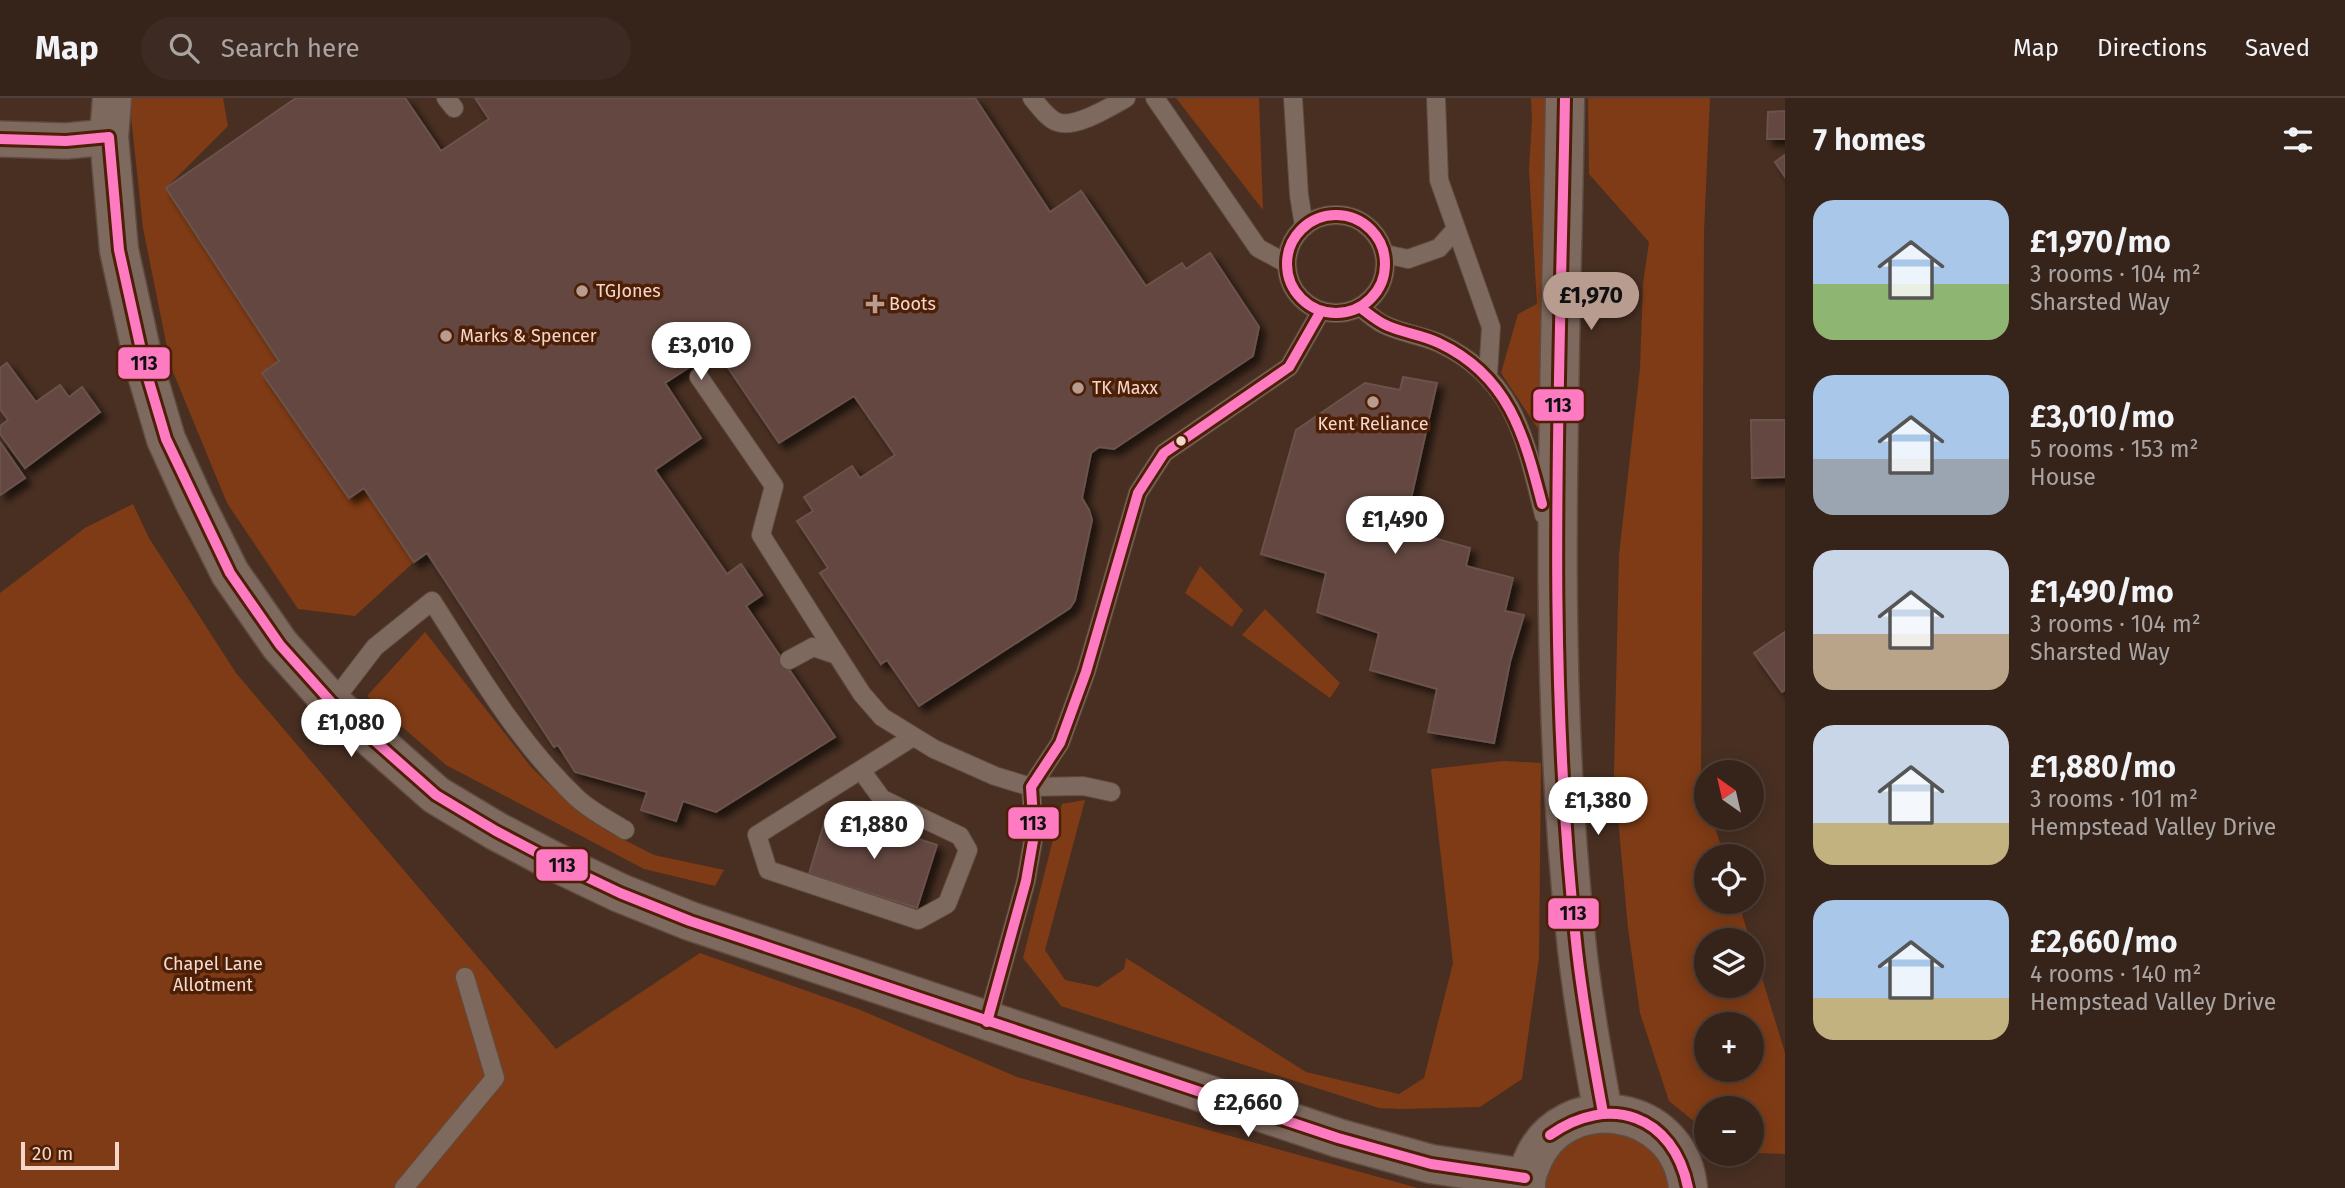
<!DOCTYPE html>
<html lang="en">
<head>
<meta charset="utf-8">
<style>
	:root { --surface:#36231a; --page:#3d2b23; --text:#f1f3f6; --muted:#aaa4a2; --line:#504039; --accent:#b89c8f }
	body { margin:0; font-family:"Fira Sans",sans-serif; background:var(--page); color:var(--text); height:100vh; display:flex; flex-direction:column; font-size:26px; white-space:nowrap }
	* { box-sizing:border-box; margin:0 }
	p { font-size:23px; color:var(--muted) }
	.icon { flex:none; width:38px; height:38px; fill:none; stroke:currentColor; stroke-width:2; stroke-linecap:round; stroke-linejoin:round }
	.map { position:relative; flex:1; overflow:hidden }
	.sheet { display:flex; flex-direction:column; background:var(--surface); width:560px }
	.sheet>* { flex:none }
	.needle { width:46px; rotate:326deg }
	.controls { position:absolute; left:1694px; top:662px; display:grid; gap:14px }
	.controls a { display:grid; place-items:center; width:70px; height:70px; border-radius:50%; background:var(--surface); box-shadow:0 4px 18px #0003,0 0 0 2px var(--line); font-size:35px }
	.scale { position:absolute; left:21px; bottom:18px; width:98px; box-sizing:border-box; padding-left:7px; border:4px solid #f5d7c9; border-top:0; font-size:19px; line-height:24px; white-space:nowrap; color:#f5d7c9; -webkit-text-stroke:5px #4d1f07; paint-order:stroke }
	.price { position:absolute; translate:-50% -60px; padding:0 16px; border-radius:24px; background:#fff; color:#222; font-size:23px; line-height:46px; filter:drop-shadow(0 2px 4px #0008) }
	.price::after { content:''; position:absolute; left:50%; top:42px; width:21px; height:16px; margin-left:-10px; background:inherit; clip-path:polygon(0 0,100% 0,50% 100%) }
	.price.current { background:var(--accent); color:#111 }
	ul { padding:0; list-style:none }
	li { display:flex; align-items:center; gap:21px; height:175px; padding:0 28px }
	li span { display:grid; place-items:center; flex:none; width:196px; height:140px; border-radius:21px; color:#555 }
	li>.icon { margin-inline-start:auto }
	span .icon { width:84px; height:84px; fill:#fffc; stroke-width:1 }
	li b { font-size:30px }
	h2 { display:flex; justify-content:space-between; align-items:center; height:84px; padding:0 28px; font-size:30px }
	header { display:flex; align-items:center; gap:42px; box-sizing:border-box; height:98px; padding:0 35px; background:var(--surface); border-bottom:2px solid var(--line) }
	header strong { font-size:33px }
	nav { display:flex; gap:38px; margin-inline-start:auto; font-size:24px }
	.search { width:490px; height:63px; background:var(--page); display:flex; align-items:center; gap:18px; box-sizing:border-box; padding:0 24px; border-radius:38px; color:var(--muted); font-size:26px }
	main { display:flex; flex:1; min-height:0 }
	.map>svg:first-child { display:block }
</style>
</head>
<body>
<header>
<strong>Map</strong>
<div class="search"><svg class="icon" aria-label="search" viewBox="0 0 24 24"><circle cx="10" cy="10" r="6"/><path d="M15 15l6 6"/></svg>Search here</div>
<nav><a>Map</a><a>Directions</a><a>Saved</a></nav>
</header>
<main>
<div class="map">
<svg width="1785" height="1090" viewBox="0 0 1785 1090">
	<defs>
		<filter id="shadow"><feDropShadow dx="6" dy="6" stdDeviation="3.5" flood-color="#0009"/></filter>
	</defs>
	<rect width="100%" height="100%" fill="#482f22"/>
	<g fill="#7f3b15" fill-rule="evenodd">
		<polygon points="129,0 223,0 228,28 166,90 279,263 262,275 348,400 364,390 414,464 355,518 298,511 227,405 171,269 143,130"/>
		<polygon points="1176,0 1259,0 1263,112"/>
		<polygon points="1531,0 1549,0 1546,343 1501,275 1518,216 1537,206 1529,71 1532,21"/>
		<path d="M1588,0H1710L1704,133L1701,683L1706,700V719H1712L1724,758H1706V803H1738L1750,842H1706V887H1752V847L1785,955V1056L1752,1055V1010H1706V1033L1669,1003L1640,915L1628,830L1614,676L1619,457L1640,270L1643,186L1649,144L1589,76ZM1706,926H1752V971H1706Z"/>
		<polygon points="133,406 149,440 236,575 556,951 700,855 858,911 1017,979 1418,1090 0,1090 0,495 85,430"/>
		<polygon points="1200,468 1243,512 1232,529 1185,495"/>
		<polygon points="1265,511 1340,585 1330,600 1242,537"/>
		<polygon points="425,534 532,670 578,714 607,733 654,757 724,772 715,788 644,771 446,667 367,598"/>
		<polygon points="1503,663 1541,665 1539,860 1522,981 1480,1009 1401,1011 1379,1010 1061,908 1023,860 1062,706 1085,702 1045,852 1065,882 1098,889 1124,871 1126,860 1306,974 1399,996 1424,980 1453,865 1431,671"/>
		<path d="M1595,1032H1618L1658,1054L1674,1090H1543C1548,1057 1566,1044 1595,1032Z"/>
	</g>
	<g fill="#63463f" stroke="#6a534c" stroke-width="2" filter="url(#shadow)">
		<polygon points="296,0 405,0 441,53 489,21 475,0 975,0 1050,114 1081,93 1146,188 1182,165 1186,171 1210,155 1259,229 1253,258 1114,351 1099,349 1091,355 1082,400 1089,412 1092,422 1075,502 1070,510 919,608 887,562 881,566 820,475 828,470 797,423 813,413 804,399 852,368 860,380 895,357 854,298 779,345 716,252 665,285 701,340 655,372 727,476 741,466 762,497 746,508 835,639 716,714 683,703 676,723 641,712 647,694 575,674 558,647 554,649 427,455 414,464 364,390 349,400 262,275 279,263 166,90"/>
		<polygon points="1785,13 1785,41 1767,41 1768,14"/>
		<polygon points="1785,57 1785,79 1775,64"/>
		<polygon points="7,265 36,304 60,287 69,299 82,289 100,314 25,370 0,336 0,328 8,322 0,311 0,270"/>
		<polygon points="1403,279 1437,285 1404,432 1470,450 1466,468 1513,480 1505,513 1524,517 1510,564 1494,645 1428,634 1437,591 1370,572 1379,535 1317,514 1326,475 1261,456 1296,332 1365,285 1400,292"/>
		<polygon points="1751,322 1785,322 1785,379 1752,380"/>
		<polygon points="0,344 25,380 0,397"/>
		<polygon points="1785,534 1785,592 1782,594 1754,555"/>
		<polygon points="865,719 882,725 881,729 937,747 917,810 809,776 825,722 861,734"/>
	</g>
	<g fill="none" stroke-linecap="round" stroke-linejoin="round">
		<g stroke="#5f4b40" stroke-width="20">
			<g id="service">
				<polyline points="446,0 454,10"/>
				<path d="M1032,0C1039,8 1047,20 1057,24C1075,31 1110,9 1126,0"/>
				<polyline points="1155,0 1258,150 1286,165"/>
				<polyline points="1293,0 1299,97 1304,128"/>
				<polyline points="1436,0 1439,82 1491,229 1488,277"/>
				<circle cx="1336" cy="166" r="49"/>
				<polyline points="1385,156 1408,161 1439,150 1456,131"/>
				<path d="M1361,210C1368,215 1375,222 1383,226C1400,235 1421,237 1439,245C1516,281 1525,342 1544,417"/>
				<polyline points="699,279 774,388 761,437 837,557"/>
				<polyline points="789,562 813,549 837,557 862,596 882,619 934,651 995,678 1031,689 1083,688 1111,694"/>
				<path d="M332,605L375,549L432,503C475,570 517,643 576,699C589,712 609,722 625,732"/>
				<polyline points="861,672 882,701 960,738 968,752 947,806 918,822 768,772 757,737 913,639"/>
				<polyline points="987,924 1026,783 1034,737 1031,689 1060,645 1086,574 1138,395 1164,355 1289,269 1321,213"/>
				<polyline points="404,1090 495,980 465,879"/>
			</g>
		</g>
		<g stroke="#5f4b40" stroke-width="38">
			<polyline id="minor" points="0,41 66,43 109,39"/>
		</g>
		<g stroke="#5f4b40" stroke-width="41">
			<g id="tertiary">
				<polyline points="112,0 109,39 119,152 145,270 166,341 194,403 230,475 280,547 332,605 436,697 496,733 553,763 620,795 690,823 1338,1040 1431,1066 1525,1080"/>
				<path d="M1565,0C1561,277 1546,556 1575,831C1581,893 1592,954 1603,1015"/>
				<path d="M1526,1090C1525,1080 1528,1073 1532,1064C1562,989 1680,1004 1688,1090"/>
			</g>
		</g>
		<use href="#service" stroke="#7e695e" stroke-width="18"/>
		<use href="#minor" stroke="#7e695e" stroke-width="35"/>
		<use href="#tertiary" stroke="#7e695e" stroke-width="38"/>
		<g stroke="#4d1f07" stroke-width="16">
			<g id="bus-1">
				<path d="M1565,0C1560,284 1545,570 1577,853C1583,907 1593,961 1603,1015"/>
				<polyline points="0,41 66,43 109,39 119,152 145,270 166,341 230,475 280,547 332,605 436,697 496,733 553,763 620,795 690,823 1338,1040 1431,1066 1525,1080"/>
				<circle cx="1336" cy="166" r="49"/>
				<path d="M1361,210C1370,217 1378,224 1388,228C1404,235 1423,237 1439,245C1509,278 1524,337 1542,406"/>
				<polyline points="987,924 1026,783 1034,737 1031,689 1060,645 1086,574 1138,395 1164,355 1289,269 1321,213"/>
				<path d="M1550,1037C1609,995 1674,1017 1688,1090"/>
			</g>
		</g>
		<use href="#bus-1" stroke="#fe7ac1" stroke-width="10"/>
	</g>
	<g fill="#b89c8f" stroke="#4d1f07" stroke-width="2.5">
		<circle cx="582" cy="193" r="7"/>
		<path d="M871.5 195.5h7v7h7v7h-7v7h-7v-7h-7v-7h7z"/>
		<circle cx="446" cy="238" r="7"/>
		<circle cx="1078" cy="290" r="7"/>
		<circle cx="1373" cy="304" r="7"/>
	</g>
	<circle fill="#f5d7c9" stroke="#4d1f07" stroke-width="2.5" cx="1181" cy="343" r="6"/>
	<g text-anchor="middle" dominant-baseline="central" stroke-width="7" stroke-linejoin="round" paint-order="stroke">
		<g font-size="18" fill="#f5d7c9" stroke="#4d1f07" text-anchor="start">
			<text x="596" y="193">TGJones</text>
			<text x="889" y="206">Boots</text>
			<text x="460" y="238">Marks &amp; Spencer</text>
			<text x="1092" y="290">TK Maxx</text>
			<text x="1373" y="326" text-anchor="middle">Kent Reliance</text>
		</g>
		<g font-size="18" fill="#f5dcd1" stroke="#4d1f07">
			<text x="213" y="866">Chapel Lane<tspan x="213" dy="21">Allotment</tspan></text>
		</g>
	</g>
	<g stroke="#4d1f07" stroke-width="2.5">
		<rect x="117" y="248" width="54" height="34" rx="7" fill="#fe7ac1"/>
		<rect x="1532" y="290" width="53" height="34" rx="7" fill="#fe7ac1"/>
		<rect x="1007" y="708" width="53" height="34" rx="7" fill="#fe7ac1"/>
		<rect x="535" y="750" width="54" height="34" rx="7" fill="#fe7ac1"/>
		<rect x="1547" y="799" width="53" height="33" rx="7" fill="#fe7ac1"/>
	</g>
	<g font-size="19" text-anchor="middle" font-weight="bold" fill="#111">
		<text x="144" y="272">113</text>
		<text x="1558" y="314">113</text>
		<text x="1033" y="732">113</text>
		<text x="562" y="774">113</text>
		<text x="1573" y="822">113</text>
	</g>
</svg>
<div class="controls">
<a><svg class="needle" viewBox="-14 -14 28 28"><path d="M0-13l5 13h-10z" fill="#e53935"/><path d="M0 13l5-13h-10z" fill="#aaa4a2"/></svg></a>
<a><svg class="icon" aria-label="locate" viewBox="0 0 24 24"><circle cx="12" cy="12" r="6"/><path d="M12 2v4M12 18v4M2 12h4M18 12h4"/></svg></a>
<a><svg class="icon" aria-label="layers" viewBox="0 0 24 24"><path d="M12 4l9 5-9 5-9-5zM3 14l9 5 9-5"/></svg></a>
<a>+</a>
<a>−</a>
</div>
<div class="scale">20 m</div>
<b class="price current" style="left:1591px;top:234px">£1,970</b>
<b class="price" style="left:701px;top:284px">£3,010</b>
<b class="price" style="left:1395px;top:458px">£1,490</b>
<b class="price" style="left:351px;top:661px">£1,080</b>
<b class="price" style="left:1598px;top:739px">£1,380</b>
<b class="price" style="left:874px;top:763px">£1,880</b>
<b class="price" style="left:1248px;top:1041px">£2,660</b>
</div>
<section class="sheet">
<h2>7 homes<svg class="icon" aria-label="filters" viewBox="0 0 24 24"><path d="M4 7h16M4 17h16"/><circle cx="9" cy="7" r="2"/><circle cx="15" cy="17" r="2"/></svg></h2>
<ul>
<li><span style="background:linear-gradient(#a9c7e8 60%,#8fb573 0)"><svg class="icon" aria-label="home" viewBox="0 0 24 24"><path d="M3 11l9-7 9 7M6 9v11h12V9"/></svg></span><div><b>£1,970/mo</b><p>3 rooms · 104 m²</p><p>Sharsted Way</p></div></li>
<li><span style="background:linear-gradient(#a9c7e8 60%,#9aa5b1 0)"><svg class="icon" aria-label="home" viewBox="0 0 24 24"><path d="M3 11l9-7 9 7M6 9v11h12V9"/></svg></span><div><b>£3,010/mo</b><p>5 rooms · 153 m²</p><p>House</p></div></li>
<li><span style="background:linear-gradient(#c9d6e8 60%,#b9a48a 0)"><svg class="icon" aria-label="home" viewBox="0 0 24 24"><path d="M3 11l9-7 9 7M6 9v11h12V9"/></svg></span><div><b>£1,490/mo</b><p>3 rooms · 104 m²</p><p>Sharsted Way</p></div></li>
<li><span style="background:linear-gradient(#c9d6e8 70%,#c2b280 0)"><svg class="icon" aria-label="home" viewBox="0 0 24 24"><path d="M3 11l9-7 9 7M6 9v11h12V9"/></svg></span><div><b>£1,880/mo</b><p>3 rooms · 101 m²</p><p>Hempstead Valley Drive</p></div></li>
<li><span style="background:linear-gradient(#a9c7e8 70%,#c2b280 0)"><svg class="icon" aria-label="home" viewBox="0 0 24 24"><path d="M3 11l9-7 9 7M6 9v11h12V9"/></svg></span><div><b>£2,660/mo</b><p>4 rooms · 140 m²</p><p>Hempstead Valley Drive</p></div></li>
</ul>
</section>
</main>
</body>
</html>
